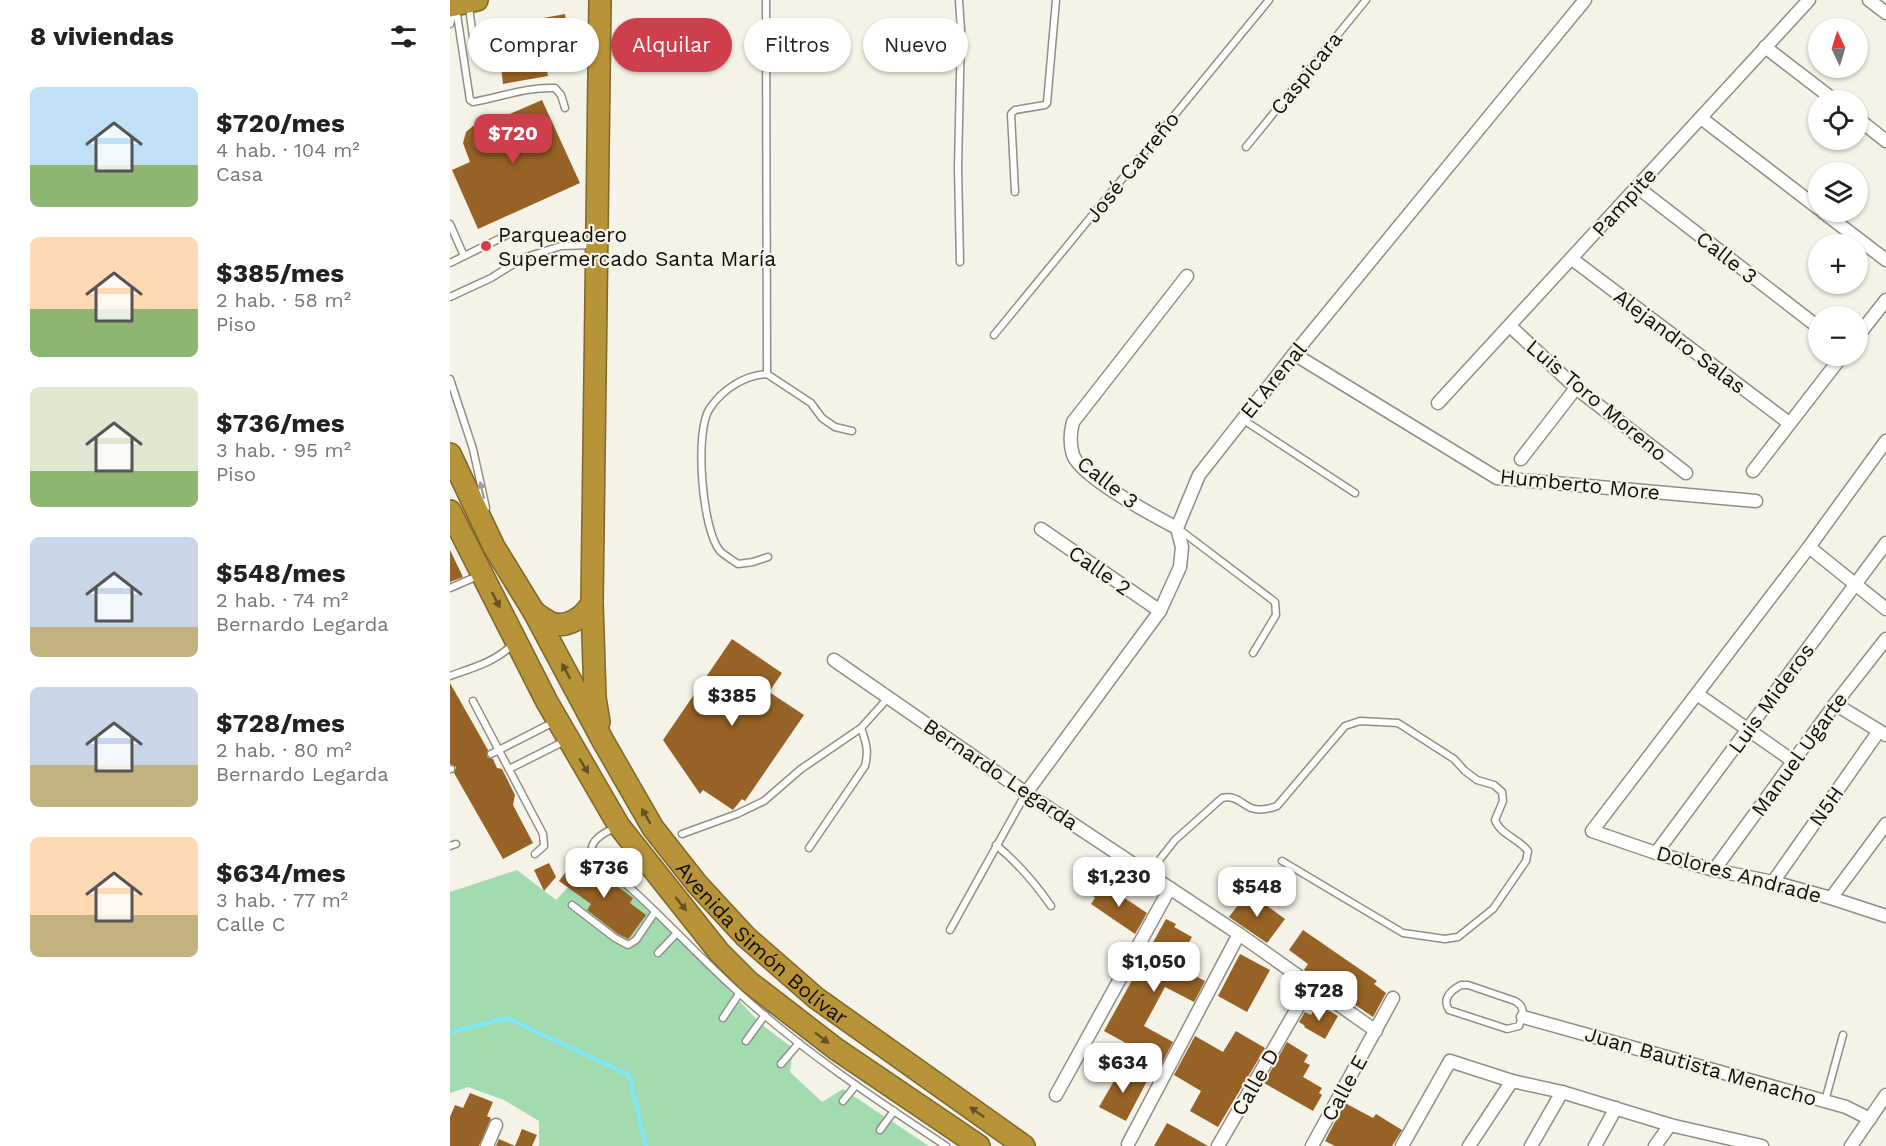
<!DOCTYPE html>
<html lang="es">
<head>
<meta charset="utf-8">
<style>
	:root { --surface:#fff; --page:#f2f2f2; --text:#222; --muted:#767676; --accent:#cf3f4b }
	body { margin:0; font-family:"Work Sans",sans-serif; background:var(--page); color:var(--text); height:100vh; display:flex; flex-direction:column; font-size:22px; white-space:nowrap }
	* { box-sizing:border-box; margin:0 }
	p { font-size:20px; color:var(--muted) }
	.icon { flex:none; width:33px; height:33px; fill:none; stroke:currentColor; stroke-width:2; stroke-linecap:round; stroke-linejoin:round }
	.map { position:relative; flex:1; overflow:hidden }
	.sheet { display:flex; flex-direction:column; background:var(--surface); width:450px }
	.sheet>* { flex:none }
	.top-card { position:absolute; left:18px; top:18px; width:570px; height:54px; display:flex; gap:12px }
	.needle { width:39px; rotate:356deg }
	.tools { position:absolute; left:1358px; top:18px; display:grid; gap:12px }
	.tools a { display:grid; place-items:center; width:60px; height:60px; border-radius:50%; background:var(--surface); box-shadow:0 2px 4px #0004; font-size:30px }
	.price { position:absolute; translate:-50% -51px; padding:0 14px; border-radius:12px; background:#fff; color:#222; font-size:20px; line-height:39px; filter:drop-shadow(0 2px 3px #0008) }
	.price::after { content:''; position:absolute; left:50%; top:36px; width:18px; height:14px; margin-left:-9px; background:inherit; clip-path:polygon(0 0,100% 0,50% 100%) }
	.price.selected { background:var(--accent); color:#fff }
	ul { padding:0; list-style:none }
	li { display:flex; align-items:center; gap:18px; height:150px; padding:0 30px }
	li span { display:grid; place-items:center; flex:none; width:168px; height:120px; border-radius:9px; color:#555 }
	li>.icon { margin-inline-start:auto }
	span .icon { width:72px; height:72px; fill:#fffc; stroke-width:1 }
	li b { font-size:26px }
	h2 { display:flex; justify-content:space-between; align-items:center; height:72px; padding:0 30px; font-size:26px }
	.chip { padding:0 21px; border-radius:27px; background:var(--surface); box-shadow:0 2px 4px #0004; font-size:21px; line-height:54px }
	.chip.selected { background:var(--accent); color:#fff }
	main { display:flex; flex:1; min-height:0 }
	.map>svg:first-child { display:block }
</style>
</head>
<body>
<main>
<section class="sheet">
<h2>8 viviendas<svg class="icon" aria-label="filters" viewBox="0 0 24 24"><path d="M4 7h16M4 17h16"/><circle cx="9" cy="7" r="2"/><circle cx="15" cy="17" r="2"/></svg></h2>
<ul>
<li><span style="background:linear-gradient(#bfe0f5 65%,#8fb573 0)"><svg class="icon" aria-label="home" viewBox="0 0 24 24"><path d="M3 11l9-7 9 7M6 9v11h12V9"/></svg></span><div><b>$720/mes</b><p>4 hab. · 104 m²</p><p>Casa</p></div></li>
<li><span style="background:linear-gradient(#ffd9b3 60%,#8fb573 0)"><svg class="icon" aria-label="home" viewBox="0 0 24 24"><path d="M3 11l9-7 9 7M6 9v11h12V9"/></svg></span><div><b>$385/mes</b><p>2 hab. · 58 m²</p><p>Piso</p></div></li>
<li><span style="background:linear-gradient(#dfe7d0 70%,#8fb573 0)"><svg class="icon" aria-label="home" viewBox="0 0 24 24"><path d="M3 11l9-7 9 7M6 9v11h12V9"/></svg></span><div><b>$736/mes</b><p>3 hab. · 95 m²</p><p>Piso</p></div></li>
<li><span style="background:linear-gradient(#c9d6e8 75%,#c2b280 0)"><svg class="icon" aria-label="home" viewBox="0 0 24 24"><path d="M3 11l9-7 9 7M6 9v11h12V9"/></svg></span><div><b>$548/mes</b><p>2 hab. · 74 m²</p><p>Bernardo Legarda</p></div></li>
<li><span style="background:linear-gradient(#c9d6e8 65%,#c2b280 0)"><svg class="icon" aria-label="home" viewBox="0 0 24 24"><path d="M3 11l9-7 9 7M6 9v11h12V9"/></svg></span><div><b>$728/mes</b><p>2 hab. · 80 m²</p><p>Bernardo Legarda</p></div></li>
<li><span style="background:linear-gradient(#ffd9b3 65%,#c2b280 0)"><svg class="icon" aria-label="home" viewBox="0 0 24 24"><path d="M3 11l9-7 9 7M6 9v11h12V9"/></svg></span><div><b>$634/mes</b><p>3 hab. · 77 m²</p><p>Calle C</p></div></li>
</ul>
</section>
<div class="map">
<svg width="1436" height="1146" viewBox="0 0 1436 1146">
	<rect width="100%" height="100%" fill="#f5f2e8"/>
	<polygon fill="#a1dbaf" points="150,853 312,1025 343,1048 340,1072 372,1102 393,1089 479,1146 89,1146 89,1121 54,1100 18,1087 0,1093 0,892 67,870 106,900"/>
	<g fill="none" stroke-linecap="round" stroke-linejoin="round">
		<polyline stroke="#7ee7fa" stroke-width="4" points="0,1032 57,1018 179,1075 196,1146"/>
	</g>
	<g fill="#976225">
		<polygon points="115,14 118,32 37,47 34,29"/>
		<polygon points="95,60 98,76 53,84 51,67"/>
		<polygon points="92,100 130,183 28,229 2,170 20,162 13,143 16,132 23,126 37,124"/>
		<polygon points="0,550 13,577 0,582"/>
		<polygon points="282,639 332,673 319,692 354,715 295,801 292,799 283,810 253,790 250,794 213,740"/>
		<polygon points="0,683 38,750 37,757 43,759 47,768 52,769 65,795 63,805 83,843 53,859 4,773 6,767 0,764"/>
		<polygon points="127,857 183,898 180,903 196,915 180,937 178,939 168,934 137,910 141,904 109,881"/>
		<polygon points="99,863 106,877 94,891 84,870"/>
		<polygon points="652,883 697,913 685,934 641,904 645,898 643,896"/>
		<polygon points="798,892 835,919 817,943 779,917"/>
		<polygon points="716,919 726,924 724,927 742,937 726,966 755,981 744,1002 715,987 694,1026 723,1042 712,1063 654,1031"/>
		<polygon points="853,930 927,981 924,984 936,993 923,1017 854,970 858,964 839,950"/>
		<polygon points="790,954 820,970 797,1012 768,996"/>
		<polygon points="876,1009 888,1016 875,1039 854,1027 855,1026 849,1022 855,1012 861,1015 863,1011 874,1014"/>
		<polygon points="786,1031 815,1048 768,1127 740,1111 751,1091 724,1075 745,1036 773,1052"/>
		<polygon points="837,1042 858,1055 854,1062 860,1065 853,1077 872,1088 869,1093 872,1095 863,1111 814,1083"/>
		<polygon points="672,1067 697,1081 676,1121 649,1107"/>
		<polygon points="20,1093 43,1102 37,1116 41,1118 29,1146 0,1146 0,1117 5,1105 13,1108"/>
		<polygon points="895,1103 923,1118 926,1114 952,1130 942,1146 885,1146 875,1141"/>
		<polygon points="717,1123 728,1129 758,1146 704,1146"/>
		<polygon points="72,1129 87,1135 82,1146 46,1146 49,1139 65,1146"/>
	</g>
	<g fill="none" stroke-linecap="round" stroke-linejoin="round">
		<g stroke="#918e85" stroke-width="9">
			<g id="lane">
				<path d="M316,0L317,374C295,375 273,389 260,408C244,430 252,530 270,551C275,556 283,560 288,564L303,562L318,557"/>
				<polyline points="509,0 511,30 508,168 510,262"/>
				<polyline points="19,7 25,53 29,58 146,34"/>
				<path d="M6,8L20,100L23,102C51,97 76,87 105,88L111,95L115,108"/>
				<polyline points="0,24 4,11"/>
				<polyline points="796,147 916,0"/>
				<polyline points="565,192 561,114 565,110 595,105 597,103 606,0"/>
				<polyline points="0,224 14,256"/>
				<polyline points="0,263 59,234"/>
				<polyline points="0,297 41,278 73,258 111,246 143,245"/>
				<polyline points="544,335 819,0"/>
				<polyline points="317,374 361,403 372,418 385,427 402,431"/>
				<polyline points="0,379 23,449 36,508"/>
				<polyline points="792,419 905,493"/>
				<polyline points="730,530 825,602 826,615 803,653"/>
				<polyline points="0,588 30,575"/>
				<path d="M0,676C22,668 45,662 62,645"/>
				<polyline points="23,701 93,834 94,846 85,854"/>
				<polyline points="41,754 104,722"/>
				<polyline points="0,769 1,769"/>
				<polyline points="59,769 115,741"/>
				<path d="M166,827C154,833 138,840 142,856C195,896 238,947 288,992C351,1050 425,1099 496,1146"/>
				<polyline points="232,834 287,814 314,801 351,769 411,728 439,697"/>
				<path d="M546,845C568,863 585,883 601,906"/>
				<polyline points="0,846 6,844"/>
				<path d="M359,848L415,766C419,751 416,742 411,728"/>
				<path d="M699,873L725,840L772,798C785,795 791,803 801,808C809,811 819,809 827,806L895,726L910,721L948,723L1004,759L1015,771L1027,780L1044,785L1052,792L1053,801L1045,820C1050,834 1069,839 1078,851L1076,861L1043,909L1008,937L995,939L953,933L832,861"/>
				<polyline points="122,905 165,938 178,945 186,940 205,912"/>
				<polyline points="500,930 576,793"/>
				<polyline points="208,953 226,934"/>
				<path d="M1011,985H1018L1065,1001C1076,1007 1073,1015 1069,1026L1057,1029L999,1010C992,999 1000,991 1011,985Z"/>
				<polyline points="273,1018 289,994"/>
				<polyline points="296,1041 315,1015"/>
				<polyline points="331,1064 349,1043"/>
				<polyline points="393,1101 406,1085"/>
				<polyline points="1375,1101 1393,1035"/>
				<polyline points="430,1130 444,1111"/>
			</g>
		</g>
		<g stroke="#918e85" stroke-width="15">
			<g id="street">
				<polyline points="1419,0 1436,13"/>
				<polyline points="1315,47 1384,100"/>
				<polyline points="1251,118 1368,208"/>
				<polyline points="1407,118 1436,141"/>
				<polyline points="1187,187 1368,327"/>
				<polyline points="1373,212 1436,260"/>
				<polyline points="1122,259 1339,423"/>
				<polyline points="1060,326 1126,388 1236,473"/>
				<polyline points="1407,337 1436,300"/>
				<polyline points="844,354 1047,478 1306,501"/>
				<polyline points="988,403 1359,0"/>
				<polyline points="1436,441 1359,547 1142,831 1206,853 1264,870 1323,882 1381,898 1436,916"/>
				<polyline points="1071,459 1126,388"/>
				<polyline points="1303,471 1392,356"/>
				<path d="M727,528C706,517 631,477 623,455C620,445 620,433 623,422L737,276"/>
				<polyline points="591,529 710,611"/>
				<polyline points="1359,547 1436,609"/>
				<polyline points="384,660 576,793 789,934 926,1031"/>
				<polyline points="1247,694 1343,761"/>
				<polyline points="1385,704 1436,735"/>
				<polyline points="576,793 710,611 730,567 732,547 727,528 749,475 844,354 1135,0"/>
				<polyline points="1206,853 1436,543"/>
				<polyline points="1264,870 1385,704 1436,639"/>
				<polyline points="1323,882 1429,731"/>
				<polyline points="1381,898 1436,824"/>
				<polyline points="1073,1017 1396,1107 1420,1119"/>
				<polyline points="606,1095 720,888"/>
				<polyline points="678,1144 789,934"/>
				<polyline points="37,1146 46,1125"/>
				<polyline points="768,1146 860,986"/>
				<polyline points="862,1146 943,998"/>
				<polyline points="952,1146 1000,1061 1062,1081 1112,1092 1220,1125 1312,1146"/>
				<polyline points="1019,1146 1062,1081"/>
				<polyline points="1081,1146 1112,1092"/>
				<polyline points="1145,1146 1166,1108"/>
				<polyline points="1205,1146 1220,1125"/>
				<polyline points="1401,1146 1436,1095"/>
			</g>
		</g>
		<g stroke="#7e662a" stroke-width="24">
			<g id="highway">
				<polyline points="0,6 27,0"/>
				<path id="s1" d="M0,454L44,547L84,612L153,741L203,828L247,884L296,937L366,998L574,1146"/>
				<polyline points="0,511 97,702 169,826 269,952 299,982 386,1049 529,1146"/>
				<path d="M84,612C90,616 95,620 101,623C117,629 134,617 142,603"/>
				<polyline points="149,722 145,698 142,603 150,0"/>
			</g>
		</g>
		<use href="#lane" stroke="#fff" stroke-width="6"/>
		<use href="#street" stroke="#fff" stroke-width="12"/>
		<use href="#highway" stroke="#b89439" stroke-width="21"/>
	</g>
	<defs><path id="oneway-solid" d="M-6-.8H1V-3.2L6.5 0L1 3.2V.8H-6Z" transform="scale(1.5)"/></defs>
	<use fill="#a09f9e" href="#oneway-solid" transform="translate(32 490) rotate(-103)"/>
	<g fill="#655223">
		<use href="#oneway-solid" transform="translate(46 600) rotate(63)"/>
		<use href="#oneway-solid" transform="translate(116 671) rotate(-118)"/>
		<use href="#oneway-solid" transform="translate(134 766) rotate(59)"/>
		<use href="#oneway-solid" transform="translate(196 816) rotate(-120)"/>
		<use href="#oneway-solid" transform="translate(231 904) rotate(51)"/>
		<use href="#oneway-solid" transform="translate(372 1038) rotate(38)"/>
		<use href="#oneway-solid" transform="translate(527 1112) rotate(-145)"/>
	</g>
	<circle fill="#cf3f4b" stroke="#f5f2e8" stroke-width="2" cx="36" cy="246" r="6"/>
	<g text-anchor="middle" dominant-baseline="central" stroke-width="4.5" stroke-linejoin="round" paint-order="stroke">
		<g font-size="21" fill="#12100d" stroke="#f5f2e8">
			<text transform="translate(856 73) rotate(-51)">Caspicara</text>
			<text transform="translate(682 167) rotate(-51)">José Carreño</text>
			<text transform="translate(1174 202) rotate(-48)">Pampite</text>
			<text transform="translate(1277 257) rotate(38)">Calle 3</text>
			<text transform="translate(1230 341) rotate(37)">Alejandro Salas</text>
			<text transform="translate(823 380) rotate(-51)">El Arenal</text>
			<text transform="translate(1147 400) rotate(40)">Luis Toro Moreno</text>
			<text transform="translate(658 482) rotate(38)">Calle 3</text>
			<text transform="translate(1130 484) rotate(6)">Humberto More</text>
			<text transform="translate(650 570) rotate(35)">Calle 2</text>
			<text transform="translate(1321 698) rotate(-54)">Luis Mideros</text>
			<text transform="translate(1349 754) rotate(-54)">Manuel Ugarte</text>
			<text transform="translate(551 774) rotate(34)">Bernardo Legarda</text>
			<text transform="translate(1376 806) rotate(-55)">N5H</text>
			<text transform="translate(1289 874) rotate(15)">Dolores Andrade</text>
			<text stroke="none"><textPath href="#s1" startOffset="585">Avenida Simón Bolívar</textPath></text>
			<text transform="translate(1251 1066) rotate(16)">Juan Bautista Menacho</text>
			<text transform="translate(805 1082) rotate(-60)">Calle D</text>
			<text transform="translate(894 1088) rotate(-61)">Calle E</text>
		</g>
		<g font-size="21" fill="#12100d" stroke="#f5f2e8" text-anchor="start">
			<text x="48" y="234">Parqueadero<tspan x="48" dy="24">Supermercado Santa María</tspan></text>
		</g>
	</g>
</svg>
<div class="tools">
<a><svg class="needle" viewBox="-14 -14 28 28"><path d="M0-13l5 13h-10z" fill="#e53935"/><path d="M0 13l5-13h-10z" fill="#767676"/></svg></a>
<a><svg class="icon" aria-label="locate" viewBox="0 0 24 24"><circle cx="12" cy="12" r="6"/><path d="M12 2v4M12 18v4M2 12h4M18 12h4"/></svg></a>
<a><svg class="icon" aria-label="layers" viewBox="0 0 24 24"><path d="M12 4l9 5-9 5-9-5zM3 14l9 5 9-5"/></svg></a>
<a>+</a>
<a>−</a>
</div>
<b class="price selected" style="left:63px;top:165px">$720</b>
<b class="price" style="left:282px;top:727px">$385</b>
<b class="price" style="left:154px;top:899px">$736</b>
<b class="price" style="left:669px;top:908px">$1,230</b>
<b class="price" style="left:807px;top:918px">$548</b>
<b class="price" style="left:704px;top:993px">$1,050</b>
<b class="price" style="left:869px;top:1022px">$728</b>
<b class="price" style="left:673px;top:1094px">$634</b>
<div class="top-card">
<a class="chip">Comprar</a>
<a class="chip selected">Alquilar</a>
<a class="chip">Filtros</a>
<a class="chip">Nuevo</a>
</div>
</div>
</main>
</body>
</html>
